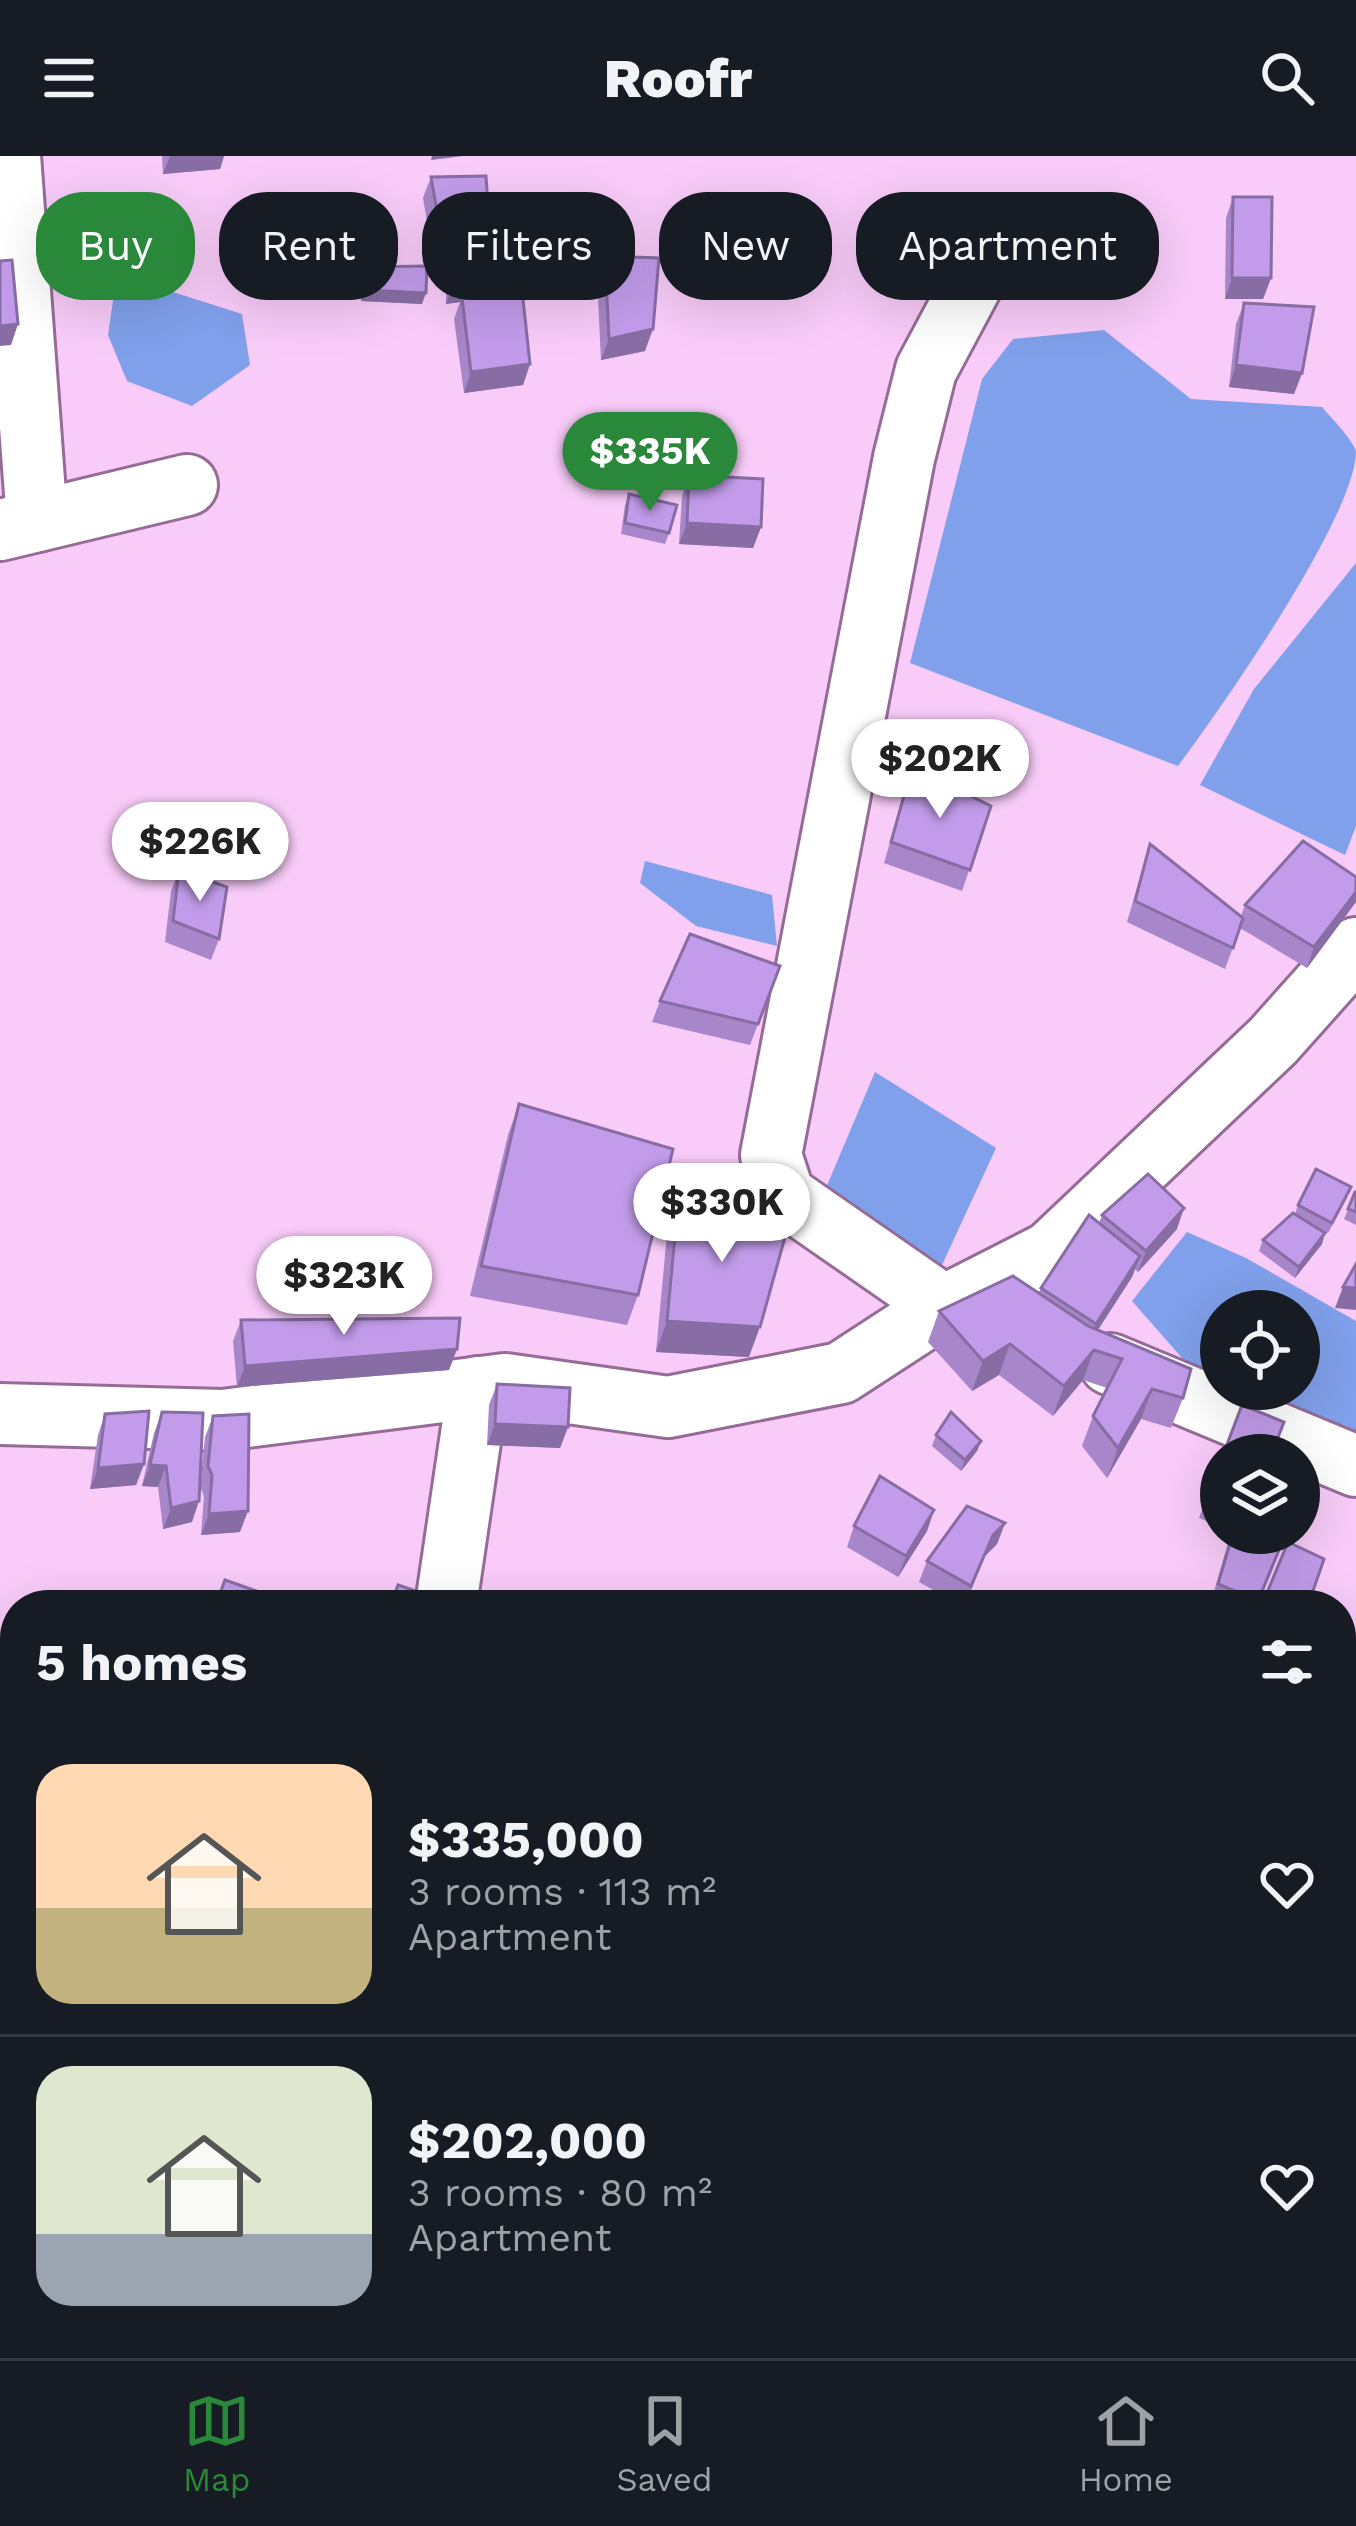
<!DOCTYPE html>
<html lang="en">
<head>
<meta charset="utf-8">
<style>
	:root { --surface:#171b24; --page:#20242c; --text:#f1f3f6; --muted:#9ea1a6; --line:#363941; --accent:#2a883a }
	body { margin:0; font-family:"Work Sans",sans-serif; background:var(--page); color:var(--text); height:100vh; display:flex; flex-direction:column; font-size:45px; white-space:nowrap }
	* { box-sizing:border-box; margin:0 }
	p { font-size:39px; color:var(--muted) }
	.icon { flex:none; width:66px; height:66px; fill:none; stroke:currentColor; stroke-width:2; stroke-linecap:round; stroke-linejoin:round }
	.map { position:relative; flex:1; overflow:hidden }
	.details { position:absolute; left:0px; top:1434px; width:1356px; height:768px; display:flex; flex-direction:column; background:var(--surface); border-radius:48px 48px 0 0; box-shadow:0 12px 48px #0002 }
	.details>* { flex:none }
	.top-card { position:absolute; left:36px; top:36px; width:1284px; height:108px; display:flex; gap:24px }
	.tools { position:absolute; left:1200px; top:1134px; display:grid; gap:24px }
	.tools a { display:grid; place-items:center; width:120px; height:120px; border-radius:50%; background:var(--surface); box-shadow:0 12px 48px #0002; font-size:60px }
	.price { position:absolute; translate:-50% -102px; padding:0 27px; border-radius:42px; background:#fff; color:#222; font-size:39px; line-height:78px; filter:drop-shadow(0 3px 6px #0008) }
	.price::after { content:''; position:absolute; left:50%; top:72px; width:36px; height:27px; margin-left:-18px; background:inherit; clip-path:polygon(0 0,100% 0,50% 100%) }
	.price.active { background:var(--accent); color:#fff }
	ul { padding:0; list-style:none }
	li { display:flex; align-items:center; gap:36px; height:300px; padding:0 36px }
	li+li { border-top:3px solid var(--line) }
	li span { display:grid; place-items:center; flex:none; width:336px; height:240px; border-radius:36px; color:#555 }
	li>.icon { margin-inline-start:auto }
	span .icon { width:144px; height:144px; fill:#fffc; stroke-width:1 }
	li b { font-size:51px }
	h2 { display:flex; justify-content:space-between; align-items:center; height:144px; padding:0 36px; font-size:51px }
	.pill { padding:0 42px; border-radius:48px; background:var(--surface); box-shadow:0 12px 48px #0002; font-size:42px; line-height:108px }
	.pill.active { background:var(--accent); color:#fff }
	header { display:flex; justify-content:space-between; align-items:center; height:156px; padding:0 36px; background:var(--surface); font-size:54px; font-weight:800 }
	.tab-bar { display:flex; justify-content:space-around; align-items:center; height:168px; border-top:3px solid var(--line); background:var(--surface); font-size:33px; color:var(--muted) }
	.tab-bar a { display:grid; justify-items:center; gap:6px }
	.tab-bar .active { color:var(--accent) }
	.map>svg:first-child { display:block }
</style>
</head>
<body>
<header><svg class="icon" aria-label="menu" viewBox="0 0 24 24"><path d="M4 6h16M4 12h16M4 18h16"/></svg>Roofr<svg class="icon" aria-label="search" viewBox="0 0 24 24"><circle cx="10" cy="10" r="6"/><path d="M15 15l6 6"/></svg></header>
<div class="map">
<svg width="1356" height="2202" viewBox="0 0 1356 2202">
	<rect width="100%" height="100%" fill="#f8cbf8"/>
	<g fill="#81a0eb">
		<polygon points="173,136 242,158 250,209 192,250 127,225 108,179 114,138"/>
		<path d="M1104,174L1191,243L1322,251C1332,263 1350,280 1356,295C1356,360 1220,554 1178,610L910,507L982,223L1013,183Z"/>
		<polygon points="1356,407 1356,670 1345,699 1200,629 1254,533"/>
		<polygon points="645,705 772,739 777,790 696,770 640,727"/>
		<polygon points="875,916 996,992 942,1109 823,1039"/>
		<polygon points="1187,1076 1246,1102 1356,1165 1356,1280 1242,1233 1299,1233 1299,1155 1221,1155 1221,1224 1190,1211 1132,1145"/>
	</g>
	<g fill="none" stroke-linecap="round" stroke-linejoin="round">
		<g stroke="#956c96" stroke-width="66">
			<g id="minor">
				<polyline points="10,0 37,365"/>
				<polyline points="0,374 187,329"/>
				<polyline points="944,1150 784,1039 771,999 904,302 926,214 981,111"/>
				<polyline points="1110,1208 1356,1310"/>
				<polyline points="0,1258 223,1264 505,1228 668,1251 841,1217 944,1150 1050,1096 1273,885 1356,792"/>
				<polyline points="446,1449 478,1231"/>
			</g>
		</g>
		<use href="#minor" stroke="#fff" stroke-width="60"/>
	</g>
	<g fill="#a786c9">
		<polygon points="162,0 224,0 220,13 163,18"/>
		<polygon points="431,21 489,65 481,86 430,82 423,42"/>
		<polygon points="1233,41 1271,122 1263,143 1225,143 1226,62"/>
		<polygon points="605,100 645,195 601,204 597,121"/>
		<polygon points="362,111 422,148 361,145 358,121"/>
		<polygon points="450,115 496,137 530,208 523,229 464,237 454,163 460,146 446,148 446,126"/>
		<polygon points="1244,147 1302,217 1294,238 1229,231 1236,168"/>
		<polygon points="689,319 761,371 753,392 679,388 682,340"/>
		<polygon points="629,338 669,377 665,388 621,378 625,349"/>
		<polygon points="912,611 991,650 962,735 884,707"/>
		<polygon points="1150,688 1241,760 1245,749 1355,747 1307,812 1240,772 1225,813 1127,766"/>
		<polygon points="179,714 219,783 211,804 165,786 171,735"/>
		<polygon points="780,810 750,889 652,866 660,845"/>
		<polygon points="519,948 638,1139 627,1169 470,1140 508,979"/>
		<polygon points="1355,1036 1356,1036 1356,1069 1344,1063"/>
		<polygon points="679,1037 749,1201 656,1196 668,1067"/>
		<polygon points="1347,1042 1328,1077 1315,1070 1322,1088 1295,1122 1259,1095 1263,1084 1295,1058 1298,1049"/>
		<polygon points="1102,1059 1177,1073 1138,1116 1135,1113 1132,1121 1098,1174 1183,1242 1171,1272 1141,1263 1107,1322 1082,1290 1093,1260 1107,1232 1083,1224 1053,1260 999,1219 972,1235 928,1186 939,1155 1039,1137 1041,1132 1099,1067"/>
		<polygon points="241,1164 457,1193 449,1214 237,1231 233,1185"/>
		<polygon points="497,1228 568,1271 560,1292 487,1289 489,1249"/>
		<polygon points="162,1256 200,1330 205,1281 213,1260 240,1376 201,1379 204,1340 200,1331 192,1366 163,1373 158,1331 142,1330 154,1277"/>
		<polygon points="105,1258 144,1308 136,1329 90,1333 98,1279"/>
		<polygon points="936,1279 981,1285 977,1295 961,1315 932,1290"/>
		<polygon points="1221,1304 1221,1371 1199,1362"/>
		<polygon points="934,1354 927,1375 898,1421 847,1391 854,1370"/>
		<polygon points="1005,1367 997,1388 985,1400 965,1449 960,1449 919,1426 927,1405"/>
		<polygon points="1231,1377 1286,1377 1257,1449 1210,1449"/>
		<polygon points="1341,1499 1356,1505 1356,1625 1341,1618"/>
		<polygon points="15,1529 15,1650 11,1654 0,1640 0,1544"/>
		<polygon points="15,1812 15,1916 0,1909 0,1886 11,1864 0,1858 0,1821"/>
		<polygon points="1289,2187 1341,2187 1356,2202 1283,2202"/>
	</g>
	<g fill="#886da4">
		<polygon points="170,0 224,0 220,13 163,18"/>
		<polygon points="432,0 463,0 431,4"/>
		<polygon points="438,61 489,65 481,86 430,82"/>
		<polygon points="1232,122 1271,122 1263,143 1225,143"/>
		<polygon points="497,133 493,144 462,142 460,146 446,148 450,137"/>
		<polygon points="365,134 426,137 422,148 361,145"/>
		<polygon points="18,168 11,189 0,190 0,170"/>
		<polygon points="653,173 645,195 601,204 609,183"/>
		<polygon points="530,208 523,229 464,237 471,216"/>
		<polygon points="1236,209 1302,217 1294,238 1229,231"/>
		<polygon points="687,367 761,371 753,392 679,388"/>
		<polygon points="1356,736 1356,746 1307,812 1314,791"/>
		<polygon points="1184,1052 1177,1073 1138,1116 1146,1095"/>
		<polygon points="1325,1077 1322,1088 1295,1122 1299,1111"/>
		<polygon points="1140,1100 1132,1121 1088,1189 1096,1168"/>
		<polygon points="1343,1131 1356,1132 1356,1154 1335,1152"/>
		<polygon points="667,1165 760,1171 749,1201 656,1196"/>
		<polygon points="1010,1188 999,1219 972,1235 983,1205"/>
		<polygon points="457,1193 449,1214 237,1231 245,1210"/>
		<polygon points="1094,1194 1083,1224 1053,1260 1064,1230"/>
		<polygon points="1152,1233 1141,1263 1107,1322 1118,1292"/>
		<polygon points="495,1268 568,1271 560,1292 487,1289"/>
		<polygon points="981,1285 977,1295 961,1315 965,1304"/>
		<polygon points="144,1308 136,1329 90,1333 98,1312"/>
		<polygon points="150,1309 166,1310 158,1331 142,1330"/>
		<polygon points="199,1345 192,1366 163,1373 171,1352"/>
		<polygon points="934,1354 927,1375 898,1421 906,1400"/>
		<polygon points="248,1355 240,1376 201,1379 209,1358"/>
		<polygon points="1005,1367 997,1388 985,1400 964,1449 993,1379"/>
		<polygon points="907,2190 903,2202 890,2202"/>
	</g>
	<g fill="#c29cea" stroke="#886da4" stroke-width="3">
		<polygon points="486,20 489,65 438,61 431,21"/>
		<polygon points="1233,41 1272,41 1271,122 1232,122"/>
		<polygon points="605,100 659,102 653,173 609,183"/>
		<polygon points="12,104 18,168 0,170 0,105"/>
		<polygon points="427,110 426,137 365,134 362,111"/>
		<polygon points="501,110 497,133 450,137 450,115"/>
		<polygon points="522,134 530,208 471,216 462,142"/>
		<polygon points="1244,147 1314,151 1302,217 1236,209"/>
		<polygon points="689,319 763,323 761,371 687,367"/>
		<polygon points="629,338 677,349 669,377 625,367"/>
		<polygon points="912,611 991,650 970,714 891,686"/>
		<polygon points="1303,685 1356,721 1356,736 1314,791 1245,749"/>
		<polygon points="1150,688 1243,762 1233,792 1135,745"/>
		<polygon points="179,714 227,731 219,783 173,765"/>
		<polygon points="690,778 780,810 758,868 660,845"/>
		<polygon points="519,948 673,993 638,1139 481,1110"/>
		<polygon points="1316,1013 1351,1031 1332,1067 1298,1049"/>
		<polygon points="1148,1018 1184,1052 1146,1095 1102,1059"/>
		<polygon points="1355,1036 1356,1036 1356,1056 1348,1053"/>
		<polygon points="679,1037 787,1074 760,1171 667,1165"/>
		<polygon points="1293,1057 1325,1077 1299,1111 1263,1084"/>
		<polygon points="1089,1059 1140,1100 1096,1168 1041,1132"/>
		<polygon points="1356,1108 1356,1132 1343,1131"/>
		<polygon points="1013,1120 1088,1170 1191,1213 1183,1242 1152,1233 1118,1292 1093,1260 1122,1203 1094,1194 1064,1230 1010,1188 983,1205 939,1155"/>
		<polygon points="460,1162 457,1193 245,1210 241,1164"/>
		<polygon points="497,1228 570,1232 568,1271 495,1268"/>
		<polygon points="1242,1249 1284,1266 1271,1299 1223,1299"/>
		<polygon points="149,1255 144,1308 98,1312 105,1258"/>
		<polygon points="162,1256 203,1257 199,1345 171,1352 166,1310 150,1309"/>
		<polygon points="951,1256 981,1285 965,1304 936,1279"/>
		<polygon points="249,1258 248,1355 209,1358 212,1319 208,1310 213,1260"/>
		<polygon points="1221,1304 1221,1346 1206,1341"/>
		<polygon points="880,1320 934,1354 906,1400 854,1370"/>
		<polygon points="967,1350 1005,1367 993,1379 971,1430 927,1405"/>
		<polygon points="1233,1377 1286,1377 1258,1445 1218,1428"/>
		<polygon points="1288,1386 1324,1403 1308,1449 1262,1449"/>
		<polygon points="225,1424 268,1439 265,1449 216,1449"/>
		<polygon points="398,1429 443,1444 441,1449 391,1449"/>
		<polygon points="357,1442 379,1448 355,1449"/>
		<polygon points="1341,1499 1356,1505 1356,1600 1341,1593"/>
		<polygon points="6,1526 15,1529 15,1555 0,1551"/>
		<polygon points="0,1551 15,1555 15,1614 5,1601 2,1610 0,1609"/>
		<polygon points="7,1808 15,1812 15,1841 0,1833 0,1821"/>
		<polygon points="15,1855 15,1891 1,1884"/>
		<polygon points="1353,2046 1356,2047 1356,2202 1346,2202 1314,2187 1341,2187 1341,2071"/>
		<polygon points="828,2187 902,2187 907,2190 890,2202 820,2202"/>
		<polygon points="936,2187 950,2187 967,2201 924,2202"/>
	</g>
</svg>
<div class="tools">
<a><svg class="icon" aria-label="locate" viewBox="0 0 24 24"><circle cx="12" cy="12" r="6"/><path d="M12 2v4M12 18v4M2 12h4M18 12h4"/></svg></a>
<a><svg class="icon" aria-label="layers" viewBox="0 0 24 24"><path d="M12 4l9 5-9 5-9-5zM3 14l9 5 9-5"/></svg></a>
</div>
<b class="price active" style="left:650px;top:358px">$335K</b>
<b class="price" style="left:940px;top:665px">$202K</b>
<b class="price" style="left:200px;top:748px">$226K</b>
<b class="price" style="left:722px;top:1109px">$330K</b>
<b class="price" style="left:344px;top:1182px">$323K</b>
<div class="top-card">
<a class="pill active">Buy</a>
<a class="pill">Rent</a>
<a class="pill">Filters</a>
<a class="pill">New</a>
<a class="pill">Apartment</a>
</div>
<section class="details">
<h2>5 homes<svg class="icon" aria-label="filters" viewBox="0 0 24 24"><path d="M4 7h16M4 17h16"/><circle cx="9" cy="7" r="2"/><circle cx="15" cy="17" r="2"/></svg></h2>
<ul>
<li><span style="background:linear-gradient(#ffd9b3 60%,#c2b280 0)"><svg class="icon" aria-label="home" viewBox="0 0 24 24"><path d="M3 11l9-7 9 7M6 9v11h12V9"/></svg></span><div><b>$335,000</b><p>3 rooms · 113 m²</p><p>Apartment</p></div><svg class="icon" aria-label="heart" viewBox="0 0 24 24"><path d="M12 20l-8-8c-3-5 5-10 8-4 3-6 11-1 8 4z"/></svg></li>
<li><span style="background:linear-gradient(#dfe7d0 70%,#9aa5b1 0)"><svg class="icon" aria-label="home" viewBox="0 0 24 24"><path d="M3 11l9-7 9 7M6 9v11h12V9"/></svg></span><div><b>$202,000</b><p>3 rooms · 80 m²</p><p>Apartment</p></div><svg class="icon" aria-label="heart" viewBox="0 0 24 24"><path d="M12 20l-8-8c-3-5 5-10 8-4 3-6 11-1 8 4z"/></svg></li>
</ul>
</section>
</div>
<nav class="tab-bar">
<a class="active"><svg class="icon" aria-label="map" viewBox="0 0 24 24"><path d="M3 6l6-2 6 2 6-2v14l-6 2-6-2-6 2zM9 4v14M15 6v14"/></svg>Map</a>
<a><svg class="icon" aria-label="saved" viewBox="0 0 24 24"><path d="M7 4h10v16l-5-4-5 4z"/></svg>Saved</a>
<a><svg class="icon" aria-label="home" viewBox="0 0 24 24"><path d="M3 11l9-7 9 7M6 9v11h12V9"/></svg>Home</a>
</nav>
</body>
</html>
